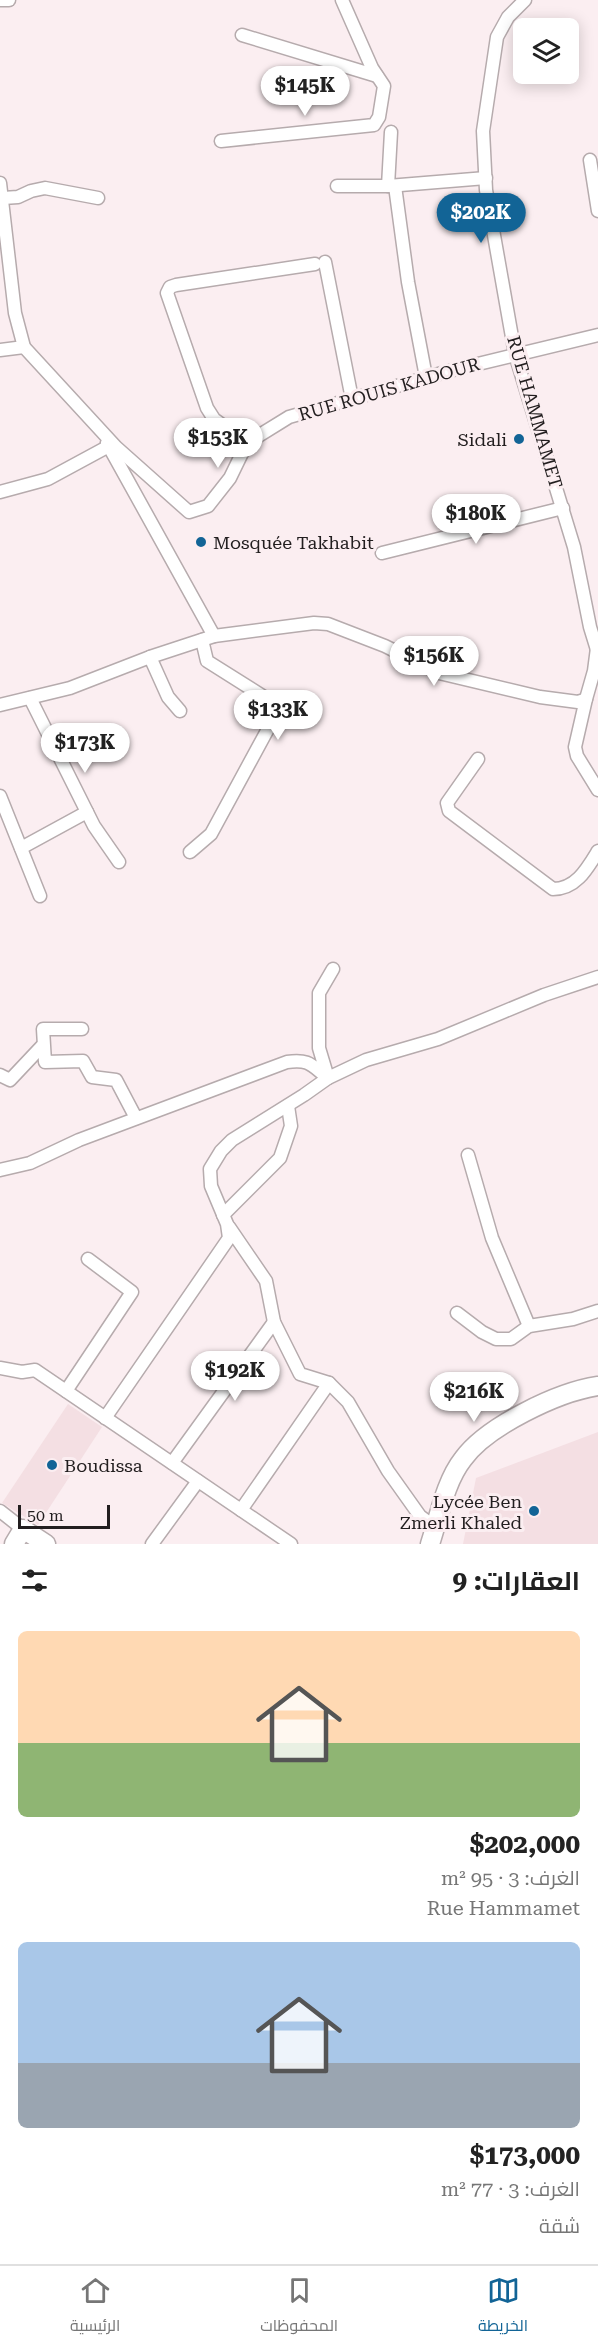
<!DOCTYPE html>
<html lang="ar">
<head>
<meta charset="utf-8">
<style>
	:root { --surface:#fff; --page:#f6f6f6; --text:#222; --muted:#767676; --line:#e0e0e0; --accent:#126496 }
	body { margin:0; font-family:"Roboto Serif",Cairo,serif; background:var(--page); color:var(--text); direction:rtl; height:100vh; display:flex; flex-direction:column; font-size:22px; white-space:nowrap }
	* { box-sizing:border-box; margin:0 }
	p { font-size:20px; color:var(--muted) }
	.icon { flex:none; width:33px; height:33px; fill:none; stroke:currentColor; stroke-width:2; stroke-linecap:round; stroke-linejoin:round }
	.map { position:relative; height:1544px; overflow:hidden; direction:ltr }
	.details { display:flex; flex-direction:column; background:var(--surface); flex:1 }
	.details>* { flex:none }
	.fabs { position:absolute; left:513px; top:18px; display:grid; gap:12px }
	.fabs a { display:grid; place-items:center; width:66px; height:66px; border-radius:9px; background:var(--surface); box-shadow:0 3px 15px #0003; font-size:30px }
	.scale { position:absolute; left:18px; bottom:15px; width:92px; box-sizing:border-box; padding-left:6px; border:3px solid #221e1f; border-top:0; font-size:16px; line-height:21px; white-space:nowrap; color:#221e1f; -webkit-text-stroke:4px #fbeef1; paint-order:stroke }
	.price { position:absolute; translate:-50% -51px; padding:0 14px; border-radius:21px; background:#fff; color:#222; font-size:20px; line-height:39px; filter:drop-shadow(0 2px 3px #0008) }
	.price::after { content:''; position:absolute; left:50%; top:36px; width:18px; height:14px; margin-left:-9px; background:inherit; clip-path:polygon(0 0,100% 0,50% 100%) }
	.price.on { background:var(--accent); color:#fff }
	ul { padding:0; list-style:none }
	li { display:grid; align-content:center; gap:12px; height:318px; padding:0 18px }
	li span { display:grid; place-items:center; height:186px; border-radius:9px; color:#555 }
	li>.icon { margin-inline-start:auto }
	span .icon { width:108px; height:108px; fill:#fffc; stroke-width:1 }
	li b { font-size:26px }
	h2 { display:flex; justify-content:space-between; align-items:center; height:72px; padding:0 18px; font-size:26px }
	.dock { display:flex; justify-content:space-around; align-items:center; height:84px; border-top:2px solid var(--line); background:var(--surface); font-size:16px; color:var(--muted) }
	.dock a { display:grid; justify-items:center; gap:3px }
	.dock .on { color:var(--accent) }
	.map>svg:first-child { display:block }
</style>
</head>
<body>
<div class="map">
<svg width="598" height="1544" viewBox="0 0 598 1544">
	<rect width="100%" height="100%" fill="#fbeef1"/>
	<g fill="#f4dfe3">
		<polygon points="68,1404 102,1427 38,1525 2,1503"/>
		<polygon points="598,1432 598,1544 463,1544 476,1478"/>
	</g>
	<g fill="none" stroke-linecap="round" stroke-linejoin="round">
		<g stroke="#b6abad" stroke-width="15">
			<g id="street">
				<polyline points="0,0 9,0"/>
				<polyline points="525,0 508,17 497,37 483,131 486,190 515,354 574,547 590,627 598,653"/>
				<polyline points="242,35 377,76"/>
				<polyline points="221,141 374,125 379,117 384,86 372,68 342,0"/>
				<polyline points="590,160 598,211"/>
				<polyline points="0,183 15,313 24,347 116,447 189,512 208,506 230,478 247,443 289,417 449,371 598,335"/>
				<polyline points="337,186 388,186 486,178"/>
				<polyline points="388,186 391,132"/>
				<polyline points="395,186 408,282 426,377"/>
				<polyline points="3,198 18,197 31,191 45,188 98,198"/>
				<polyline points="325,262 352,399"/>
				<polyline points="0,350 24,347"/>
				<polyline points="247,443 214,419 207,408 167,293 170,287 176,285 315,264"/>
				<polyline points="0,492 48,479 109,446"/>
				<polyline points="382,553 563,508"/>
				<polyline points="214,636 314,623 328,624 385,646 439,673 540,697 578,702 586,699 594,671 597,648"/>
				<polyline points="150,657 168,697 180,711"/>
				<polyline points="30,698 94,826 119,862"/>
				<polyline points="586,699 575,747 577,756 598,790"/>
				<polyline points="0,705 70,688 150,657 214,636 107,443"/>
				<path d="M478,759L447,803L449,811L553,889C576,889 587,869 598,851"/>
				<polyline points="0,796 40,896"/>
				<polyline points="21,848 87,812"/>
				<polyline points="190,852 211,834 275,716 277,708 272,702 207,661 202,640"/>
				<polyline points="82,1029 43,1029 45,1062 83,1061 92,1077 116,1080 136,1118"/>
				<polyline points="0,1075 10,1080 43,1045"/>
				<polyline points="468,1155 492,1238 529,1326"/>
				<path d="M0,1170L30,1163L79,1140L287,1062C310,1059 311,1065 328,1078L319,1048V993L333,969"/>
				<polyline points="223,1215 280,1158 291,1126 288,1106"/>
				<polyline points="229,1227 266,1281 274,1322 300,1374 329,1383 348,1402 388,1471 420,1516 436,1528"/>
				<polyline points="457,1313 482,1332 496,1339 511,1339 529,1326 573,1319 598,1311"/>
				<polyline points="0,1368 22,1372 35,1370 291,1544"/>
				<polyline points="66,1391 132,1292 88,1259"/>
				<polyline points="105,1418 229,1238 227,1224 211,1186 210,1169 221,1151 232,1140 304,1095 328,1078 366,1060 438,1039 544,995 598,977"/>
				<polyline points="172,1463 274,1322"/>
				<polyline points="241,1510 329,1383"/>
				<polyline points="0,1511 23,1529"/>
				<polyline points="152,1544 198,1481"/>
			</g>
		</g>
		<g stroke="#b6abad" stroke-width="21">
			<g id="secondary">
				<polyline points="14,1544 23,1529 46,1544"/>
				<path d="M430,1544C439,1517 445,1482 463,1459C487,1426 558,1392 598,1386"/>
			</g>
		</g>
		<use href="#street" stroke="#fff" stroke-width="12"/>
		<use href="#secondary" stroke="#fff" stroke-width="18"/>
	</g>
	<g fill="#126496" stroke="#fbeef1" stroke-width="2">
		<circle cx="519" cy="439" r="6"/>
		<circle cx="201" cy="542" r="6"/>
		<circle cx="52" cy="1465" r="6"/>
		<circle cx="534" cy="1511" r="6"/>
	</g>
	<g text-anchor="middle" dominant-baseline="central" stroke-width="6" stroke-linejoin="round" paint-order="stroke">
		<g font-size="18" fill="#221e1f" stroke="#fbeef1">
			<text transform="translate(389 389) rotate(-16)">RUE ROUIS KADOUR</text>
			<text transform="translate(535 412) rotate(74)">RUE HAMMAMET</text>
		</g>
		<g font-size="18" fill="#221e1f" stroke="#fbeef1" text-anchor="end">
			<text x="507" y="439">Sidali</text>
			<text x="213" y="542" text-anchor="start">Mosquée Takhabit</text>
			<text x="64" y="1465" text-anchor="start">Boudissa</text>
			<text x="522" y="1501">Lycée Ben<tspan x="522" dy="21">Zmerli Khaled</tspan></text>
		</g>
	</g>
</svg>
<div class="fabs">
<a><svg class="icon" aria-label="layers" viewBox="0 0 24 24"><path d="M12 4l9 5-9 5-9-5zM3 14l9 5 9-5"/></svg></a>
</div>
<div class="scale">50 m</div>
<b class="price" style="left:305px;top:117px">$145K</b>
<b class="price on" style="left:481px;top:244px">$202K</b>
<b class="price" style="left:218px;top:469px">$153K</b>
<b class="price" style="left:476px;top:545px">$180K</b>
<b class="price" style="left:434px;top:687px">$156K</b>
<b class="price" style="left:278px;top:741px">$133K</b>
<b class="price" style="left:85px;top:774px">$173K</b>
<b class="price" style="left:235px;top:1402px">$192K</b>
<b class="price" style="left:474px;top:1423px">$216K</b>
</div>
<section class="details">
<h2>العقارات: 9<svg class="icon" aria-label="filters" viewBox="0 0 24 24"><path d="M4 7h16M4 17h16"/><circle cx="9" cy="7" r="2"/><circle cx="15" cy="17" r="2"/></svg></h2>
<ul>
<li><span style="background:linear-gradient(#ffd9b3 60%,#8fb573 0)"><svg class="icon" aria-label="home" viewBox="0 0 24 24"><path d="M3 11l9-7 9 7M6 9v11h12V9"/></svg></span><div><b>$202,000</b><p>الغرف: 3 · 95 m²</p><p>Rue Hammamet</p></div></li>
<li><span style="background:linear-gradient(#a9c7e8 65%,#9aa5b1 0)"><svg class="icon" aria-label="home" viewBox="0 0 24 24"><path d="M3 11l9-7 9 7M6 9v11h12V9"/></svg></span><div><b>$173,000</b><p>الغرف: 3 · 77 m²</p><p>شقة</p></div></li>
</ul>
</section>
<nav class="dock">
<a class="on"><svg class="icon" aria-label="map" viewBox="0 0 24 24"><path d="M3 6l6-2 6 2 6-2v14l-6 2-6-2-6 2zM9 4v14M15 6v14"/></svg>الخريطة</a>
<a><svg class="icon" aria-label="saved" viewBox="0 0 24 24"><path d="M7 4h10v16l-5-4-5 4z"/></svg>المحفوظات</a>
<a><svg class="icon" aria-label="home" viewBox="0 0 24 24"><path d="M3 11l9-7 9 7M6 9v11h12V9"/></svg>الرئيسية</a>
</nav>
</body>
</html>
